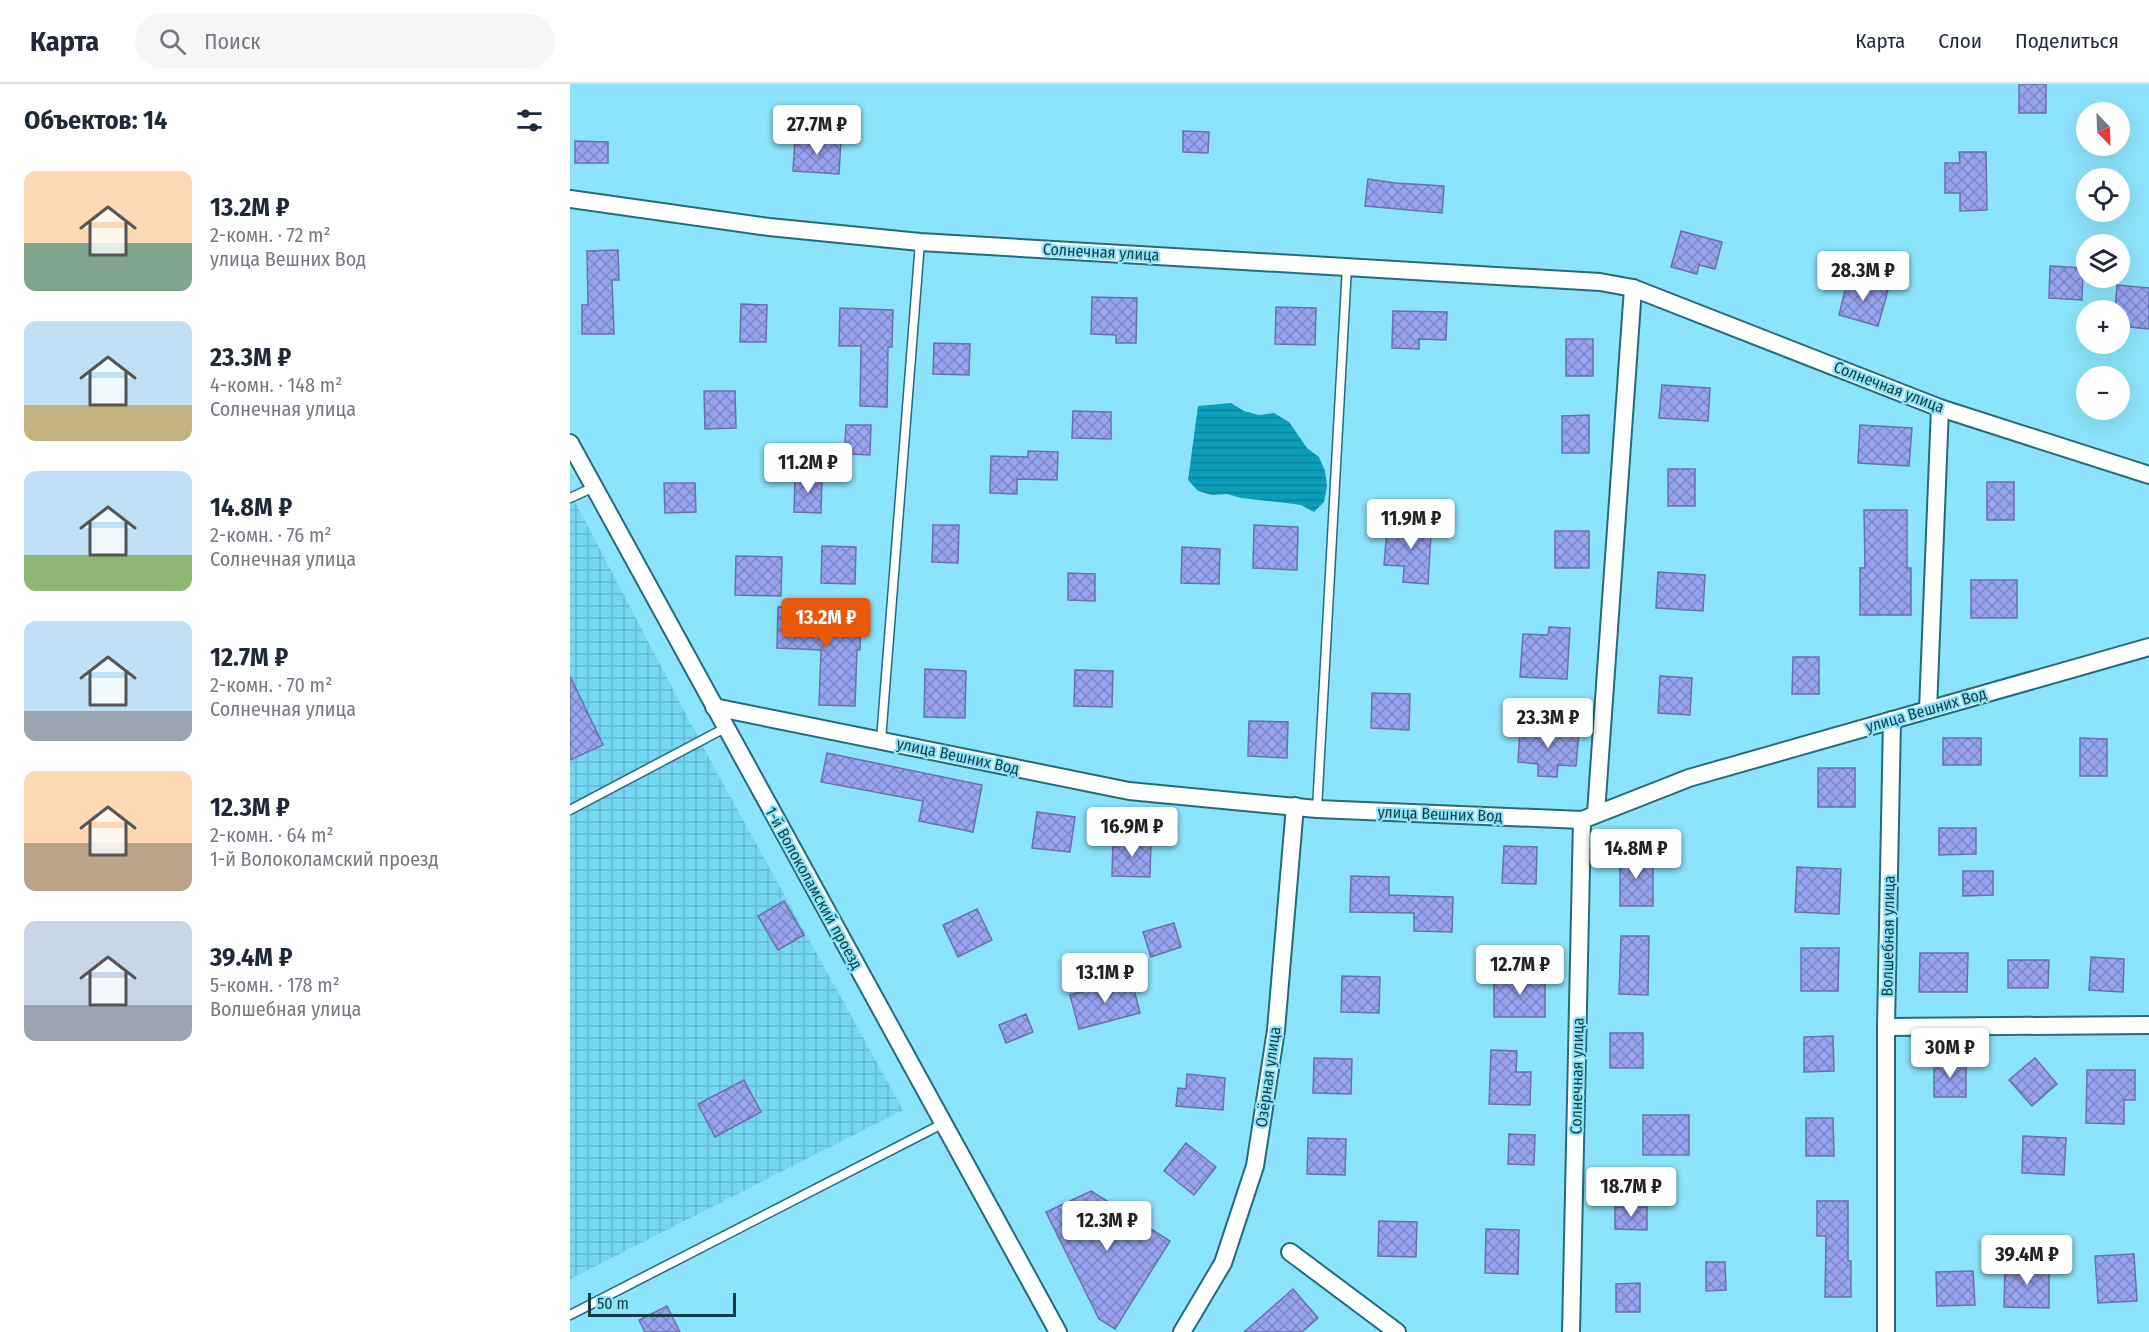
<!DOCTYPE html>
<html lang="ru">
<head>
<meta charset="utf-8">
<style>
	:root { --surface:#fff; --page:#f6f6f7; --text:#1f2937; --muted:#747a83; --line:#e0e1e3; --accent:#ea580c }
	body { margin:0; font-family:"Fira Sans Condensed",sans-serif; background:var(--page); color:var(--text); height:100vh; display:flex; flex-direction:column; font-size:22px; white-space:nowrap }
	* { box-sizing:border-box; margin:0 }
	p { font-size:20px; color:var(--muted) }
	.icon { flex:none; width:33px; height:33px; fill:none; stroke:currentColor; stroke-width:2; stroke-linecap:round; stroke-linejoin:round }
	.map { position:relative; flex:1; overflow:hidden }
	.panel { display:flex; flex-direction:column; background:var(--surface); width:570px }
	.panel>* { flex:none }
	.needle { width:39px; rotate:157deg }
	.controls { position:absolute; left:1506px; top:18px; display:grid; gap:12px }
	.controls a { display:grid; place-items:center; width:54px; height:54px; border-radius:50%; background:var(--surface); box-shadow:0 6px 24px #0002; font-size:30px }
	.scale { position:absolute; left:18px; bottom:15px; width:148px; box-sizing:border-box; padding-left:6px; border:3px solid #163c45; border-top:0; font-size:16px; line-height:21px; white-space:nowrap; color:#163c45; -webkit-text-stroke:4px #8ce4fc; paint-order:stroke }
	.price { position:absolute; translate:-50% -51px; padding:0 14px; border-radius:6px; background:#fff; color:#222; font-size:20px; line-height:39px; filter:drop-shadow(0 2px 3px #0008) }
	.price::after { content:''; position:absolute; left:50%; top:36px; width:18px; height:14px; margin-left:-9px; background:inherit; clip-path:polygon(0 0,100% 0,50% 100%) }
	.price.on { background:var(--accent); color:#fff }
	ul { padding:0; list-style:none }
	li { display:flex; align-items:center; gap:18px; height:150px; padding:0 24px }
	li span { display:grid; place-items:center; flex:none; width:168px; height:120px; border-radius:12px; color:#555 }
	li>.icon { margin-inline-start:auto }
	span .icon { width:72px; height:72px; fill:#fffc; stroke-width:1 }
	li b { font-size:26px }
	h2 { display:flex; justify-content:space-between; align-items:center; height:72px; padding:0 24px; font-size:26px }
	header { display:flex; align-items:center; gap:36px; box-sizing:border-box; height:84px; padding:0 30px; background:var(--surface); border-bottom:2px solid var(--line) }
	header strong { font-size:28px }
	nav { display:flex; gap:33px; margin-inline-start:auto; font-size:21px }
	.search { width:420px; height:54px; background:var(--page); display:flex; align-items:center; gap:15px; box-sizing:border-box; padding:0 21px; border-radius:33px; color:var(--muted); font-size:22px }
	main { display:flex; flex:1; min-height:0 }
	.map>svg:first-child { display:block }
</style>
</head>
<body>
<header>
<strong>Карта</strong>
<div class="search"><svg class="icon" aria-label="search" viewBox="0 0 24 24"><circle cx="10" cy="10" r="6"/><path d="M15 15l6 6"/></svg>Поиск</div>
<nav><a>Карта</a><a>Слои</a><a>Поделиться</a></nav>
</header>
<main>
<section class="panel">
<h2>Объектов: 14<svg class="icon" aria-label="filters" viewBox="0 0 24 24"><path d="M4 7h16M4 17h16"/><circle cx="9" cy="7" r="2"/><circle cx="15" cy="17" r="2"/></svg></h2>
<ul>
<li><span style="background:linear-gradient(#ffd9b3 60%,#7fa58c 0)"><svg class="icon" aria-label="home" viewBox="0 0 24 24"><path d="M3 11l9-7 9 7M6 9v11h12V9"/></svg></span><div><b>13.2M ₽</b><p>2-комн. · 72 m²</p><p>улица Вешних Вод</p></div></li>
<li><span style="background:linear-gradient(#bfe0f5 70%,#c2b280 0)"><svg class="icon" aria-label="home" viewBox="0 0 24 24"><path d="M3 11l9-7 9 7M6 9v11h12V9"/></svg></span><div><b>23.3M ₽</b><p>4-комн. · 148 m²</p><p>Солнечная улица</p></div></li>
<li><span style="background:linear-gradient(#bfe0f5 70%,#8fb573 0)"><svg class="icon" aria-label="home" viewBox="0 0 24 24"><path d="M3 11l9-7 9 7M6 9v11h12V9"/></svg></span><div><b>14.8M ₽</b><p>2-комн. · 76 m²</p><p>Солнечная улица</p></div></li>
<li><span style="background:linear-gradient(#bfe0f5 75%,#9aa5b1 0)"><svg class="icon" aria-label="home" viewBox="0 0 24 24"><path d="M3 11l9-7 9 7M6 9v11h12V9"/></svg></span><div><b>12.7M ₽</b><p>2-комн. · 70 m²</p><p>Солнечная улица</p></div></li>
<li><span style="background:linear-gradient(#ffd9b3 60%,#b9a48a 0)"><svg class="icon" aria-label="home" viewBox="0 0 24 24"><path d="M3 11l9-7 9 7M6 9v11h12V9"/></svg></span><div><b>12.3M ₽</b><p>2-комн. · 64 m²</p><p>1-й Волоколамский проезд</p></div></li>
<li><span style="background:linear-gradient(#c9d6e8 70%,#9aa5b1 0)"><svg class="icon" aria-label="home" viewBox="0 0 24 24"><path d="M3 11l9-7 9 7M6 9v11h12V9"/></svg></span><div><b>39.4M ₽</b><p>5-комн. · 178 m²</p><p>Волшебная улица</p></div></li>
</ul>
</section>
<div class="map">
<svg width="1579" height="1248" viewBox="0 0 1579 1248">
	<defs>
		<pattern id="industrial-grid" width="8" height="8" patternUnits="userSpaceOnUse" patternTransform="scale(1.5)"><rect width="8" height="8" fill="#74d8f2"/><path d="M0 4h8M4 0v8" fill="none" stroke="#64bad1"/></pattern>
		<pattern id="water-rules" width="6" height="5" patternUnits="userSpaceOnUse" patternTransform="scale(1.5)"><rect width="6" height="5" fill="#0d9ebb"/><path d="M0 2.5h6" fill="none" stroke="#0c829a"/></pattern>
		<pattern id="building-cross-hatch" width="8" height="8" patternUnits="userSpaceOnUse" patternTransform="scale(1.5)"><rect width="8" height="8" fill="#98a3f1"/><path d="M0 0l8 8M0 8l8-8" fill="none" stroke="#7b86c5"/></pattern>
	</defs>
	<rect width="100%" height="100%" fill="#8ce4fc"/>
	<polygon fill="url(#industrial-grid)" points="0,408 141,678 333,1026 0,1195"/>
	<polygon fill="url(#water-rules)" points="661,319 674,327 689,331 704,329 719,338 737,364 749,373 755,387 757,402 754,418 744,428 731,421 716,419 671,414 657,410 642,411 628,407 618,396 628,322"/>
	<g fill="url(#building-cross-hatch)" stroke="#6971ac" stroke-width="1.5">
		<rect x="1449" y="0" width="27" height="29"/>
		<polygon points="613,47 639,48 638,69 613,68"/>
		<polygon points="225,54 271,57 269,90 223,87"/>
		<polygon points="5,57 38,58 38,79 5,79"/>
		<polygon points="1389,68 1416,68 1417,126 1390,127 1390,109 1375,109 1375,79 1390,79"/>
		<polygon points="798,95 825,99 874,102 872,129 795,122"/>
		<polygon points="1111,147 1152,158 1145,185 1129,181 1127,190 1101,183"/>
		<polygon points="48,166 49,196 42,196 44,250 12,250 12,221 18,221 17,167"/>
		<polygon points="1480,182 1513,184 1512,216 1479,214"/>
		<polygon points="1278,195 1318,206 1308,242 1269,231"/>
		<polygon points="1547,201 1579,204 1579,245 1550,242 1550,226 1545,226"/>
		<polygon points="522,213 567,214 566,259 546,259 546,251 521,250"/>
		<polygon points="171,220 197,221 196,258 170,258"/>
		<polygon points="706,223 746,224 745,261 705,260"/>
		<polygon points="270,224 323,226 322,263 318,263 317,323 290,322 291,262 269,262"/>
		<polygon points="823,227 877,228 876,256 849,255 849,265 822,264"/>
		<rect x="996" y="255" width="27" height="37"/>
		<polygon points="364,259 400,260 399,291 363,290"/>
		<polygon points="1092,301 1140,304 1138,337 1089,334"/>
		<polygon points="134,307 165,307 166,344 135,345"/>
		<polygon points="503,327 541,328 541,355 502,354"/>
		<polygon points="1019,331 1019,369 992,369 992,332"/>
		<polygon points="276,341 301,341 300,371 280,370 280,358 275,358"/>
		<polygon points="1290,341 1342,344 1339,382 1288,379"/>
		<polygon points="458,367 488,368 487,396 447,395 447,410 420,409 421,372 458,373"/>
		<rect x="1098" y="385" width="27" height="37"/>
		<polygon points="225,391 252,392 251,429 224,428"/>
		<rect x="1417" y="398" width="27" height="38"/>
		<polygon points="94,399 125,399 126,428 95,429"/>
		<polygon points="1294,426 1337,426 1337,484 1341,484 1341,531 1290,531 1290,484 1295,484"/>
		<polygon points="837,433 862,434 858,500 833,498 834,482 814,481 817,446 836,447"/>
		<polygon points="363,441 389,441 388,479 362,478"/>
		<polygon points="684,441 728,443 727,486 683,484"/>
		<rect x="985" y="447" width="34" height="37"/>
		<polygon points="252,462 286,463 285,500 251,499"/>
		<polygon points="612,463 650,465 649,500 611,499"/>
		<polygon points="166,472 212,473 211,512 165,511"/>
		<polygon points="1088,488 1135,491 1133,527 1086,524"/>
		<polygon points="498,489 525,490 525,517 498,516"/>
		<rect x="1401" y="496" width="46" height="38"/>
		<polygon points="208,523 232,523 231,529 291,531 290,566 287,566 285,622 249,621 251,566 207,564"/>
		<polygon points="979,543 1000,544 997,595 950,593 953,550 978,551"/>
		<polygon points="1223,573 1249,573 1249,610 1222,610"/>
		<polygon points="355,585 396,587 395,634 354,633"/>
		<polygon points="505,586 543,587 542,623 504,622"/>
		<polygon points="0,592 33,661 0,676"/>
		<polygon points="1090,592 1122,594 1120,631 1088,629"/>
		<polygon points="802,609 840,610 839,646 801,644"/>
		<polygon points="679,637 718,638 717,674 678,672"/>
		<polygon points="950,643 1009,647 1006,682 988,681 987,693 968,692 968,680 948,678"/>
		<rect x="1373" y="654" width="38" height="27"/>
		<polygon points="1510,654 1537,655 1537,692 1510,692"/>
		<polygon points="257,669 412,701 403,748 349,737 353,717 251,698"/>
		<rect x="1248" y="684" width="37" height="39"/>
		<polygon points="467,728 505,733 500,768 462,764"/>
		<polygon points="1369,744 1406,744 1406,770 1369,771"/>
		<polygon points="543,756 581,757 580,793 542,792"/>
		<polygon points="934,762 967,763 966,800 932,799"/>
		<rect x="1050" y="770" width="33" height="52"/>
		<polygon points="1227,783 1271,785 1269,830 1225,828"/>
		<polygon points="1393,787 1423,787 1423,811 1393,812"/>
		<polygon points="781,792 819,793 819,811 883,813 882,848 844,847 844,829 780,828"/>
		<polygon points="214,817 234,851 208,866 188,832"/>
		<polygon points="407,825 422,856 388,873 373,841"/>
		<polygon points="604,839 611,863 581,873 573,848"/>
		<polygon points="1051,852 1079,852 1078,911 1049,910"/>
		<polygon points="1231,864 1269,864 1268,907 1231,907"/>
		<polygon points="1350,869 1398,869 1397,908 1349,908"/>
		<polygon points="1521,873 1554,875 1553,908 1519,906"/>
		<polygon points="1438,876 1479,876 1478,904 1438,904"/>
		<polygon points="772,892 810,893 809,929 771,928"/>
		<rect x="924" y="892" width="51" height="41"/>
		<polygon points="561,894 570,929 509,945 500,911"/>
		<polygon points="456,930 463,948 436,959 429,941"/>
		<rect x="1040" y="949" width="33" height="35"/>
		<polygon points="1263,952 1264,987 1234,988 1234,953"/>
		<polygon points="921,966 947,967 946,988 961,988 960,1021 919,1020"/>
		<polygon points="744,974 782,975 781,1010 743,1009"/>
		<polygon points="1465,974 1487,1000 1462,1022 1439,996"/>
		<rect x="1364" y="976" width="32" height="37"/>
		<polygon points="1517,986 1565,986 1565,1016 1554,1016 1554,1040 1516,1039"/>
		<polygon points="617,990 655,994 653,1026 606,1022 608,1004 616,1005"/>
		<polygon points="174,996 191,1028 145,1053 128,1020"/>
		<rect x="1073" y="1031" width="46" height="40"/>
		<polygon points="1236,1034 1263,1034 1264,1072 1236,1072"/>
		<polygon points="939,1050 965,1051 964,1081 938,1080"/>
		<polygon points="1453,1052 1496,1054 1494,1091 1452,1089"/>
		<polygon points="738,1054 776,1055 775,1091 737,1090"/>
		<polygon points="616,1059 646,1083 624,1111 594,1087"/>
		<polygon points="521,1107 600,1157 545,1245 529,1235 476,1128"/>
		<polygon points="1247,1117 1278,1117 1278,1177 1281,1177 1281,1213 1255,1213 1256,1152 1247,1152"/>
		<polygon points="1045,1123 1077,1123 1077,1146 1045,1145"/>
		<polygon points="809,1137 847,1138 846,1173 808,1172"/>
		<polygon points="916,1145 949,1146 948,1190 915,1189"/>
		<polygon points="1564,1170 1567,1217 1528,1219 1525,1172"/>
		<polygon points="1136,1178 1155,1178 1156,1206 1136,1207"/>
		<polygon points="1435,1179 1479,1180 1479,1224 1434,1223"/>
		<polygon points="1403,1187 1405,1221 1367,1222 1366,1188"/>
		<polygon points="1070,1199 1070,1228 1046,1228 1046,1200"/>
		<polygon points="723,1205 748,1234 732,1248 674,1248"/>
		<polygon points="97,1222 110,1248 75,1248 69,1236"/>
	</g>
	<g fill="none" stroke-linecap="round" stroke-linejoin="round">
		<g stroke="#256b7c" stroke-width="11">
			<g id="service">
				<polyline points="0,414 24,403"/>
				<polyline points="311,656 350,158"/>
				<polyline points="747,725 777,182"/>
				<polyline points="0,726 155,644"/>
				<polyline points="0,1231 374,1039"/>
			</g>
		</g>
		<g stroke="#256b7c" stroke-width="20">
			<g id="minor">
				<polyline points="0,115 199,143 350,158 1030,198 1063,204 1370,324 1579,391"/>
				<polyline points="0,359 488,1248"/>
				<polyline points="144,623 559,707 747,725 1012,736 1119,694 1579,563"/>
				<polyline points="1358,626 1370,324"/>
				<polyline points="1026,729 1063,204"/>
				<polyline points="1316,943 1579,941"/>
				<polyline points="720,1168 827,1248"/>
				<polyline points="612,1248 653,1179 685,1082 706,946 725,722"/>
				<polyline points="1001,1248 1012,736"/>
				<polyline points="1316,1248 1316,943 1322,636"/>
			</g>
		</g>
		<use href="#service" stroke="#fff" stroke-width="8"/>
		<use href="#minor" stroke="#fff" stroke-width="16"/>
	</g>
	<g text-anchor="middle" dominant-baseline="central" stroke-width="4.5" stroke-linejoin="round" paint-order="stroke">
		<g font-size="16" fill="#163c45" stroke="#8ce4fc">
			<text transform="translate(531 168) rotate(3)">Солнечная улица</text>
			<text transform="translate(1319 303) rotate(21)">Солнечная улица</text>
			<text transform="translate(1356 626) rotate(-16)">улица Вешних Вод</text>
			<text transform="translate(388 672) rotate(12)">улица Вешних Вод</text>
			<text transform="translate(870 730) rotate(2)">улица Вешних Вод</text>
			<text transform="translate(244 804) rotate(61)">1-й Волоколамский проезд</text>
			<text transform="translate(1318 852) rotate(-89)">Волшебная улица</text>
			<text transform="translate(1007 992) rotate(-89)">Солнечная улица</text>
			<text transform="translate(698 993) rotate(-82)">Озёрная улица</text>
		</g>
	</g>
</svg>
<div class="controls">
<a><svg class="needle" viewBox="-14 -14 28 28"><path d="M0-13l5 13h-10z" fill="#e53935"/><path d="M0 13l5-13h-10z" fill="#747a83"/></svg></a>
<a><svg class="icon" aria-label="locate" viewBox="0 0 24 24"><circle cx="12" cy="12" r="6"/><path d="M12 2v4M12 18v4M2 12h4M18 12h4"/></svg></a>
<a><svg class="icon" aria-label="layers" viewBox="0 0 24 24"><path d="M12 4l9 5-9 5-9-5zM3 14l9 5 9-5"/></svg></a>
<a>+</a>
<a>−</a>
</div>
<div class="scale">50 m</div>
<b class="price" style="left:247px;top:72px">27.7M ₽</b>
<b class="price" style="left:1293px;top:218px">28.3M ₽</b>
<b class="price" style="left:238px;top:410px">11.2M ₽</b>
<b class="price" style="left:841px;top:466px">11.9M ₽</b>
<b class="price on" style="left:256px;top:565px">13.2M ₽</b>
<b class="price" style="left:978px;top:665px">23.3M ₽</b>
<b class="price" style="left:562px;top:774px">16.9M ₽</b>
<b class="price" style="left:1066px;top:796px">14.8M ₽</b>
<b class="price" style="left:950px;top:912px">12.7M ₽</b>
<b class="price" style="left:535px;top:920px">13.1M ₽</b>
<b class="price" style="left:1380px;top:995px">30M ₽</b>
<b class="price" style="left:1061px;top:1134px">18.7M ₽</b>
<b class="price" style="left:537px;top:1168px">12.3M ₽</b>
<b class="price" style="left:1457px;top:1202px">39.4M ₽</b>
</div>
</main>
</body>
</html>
